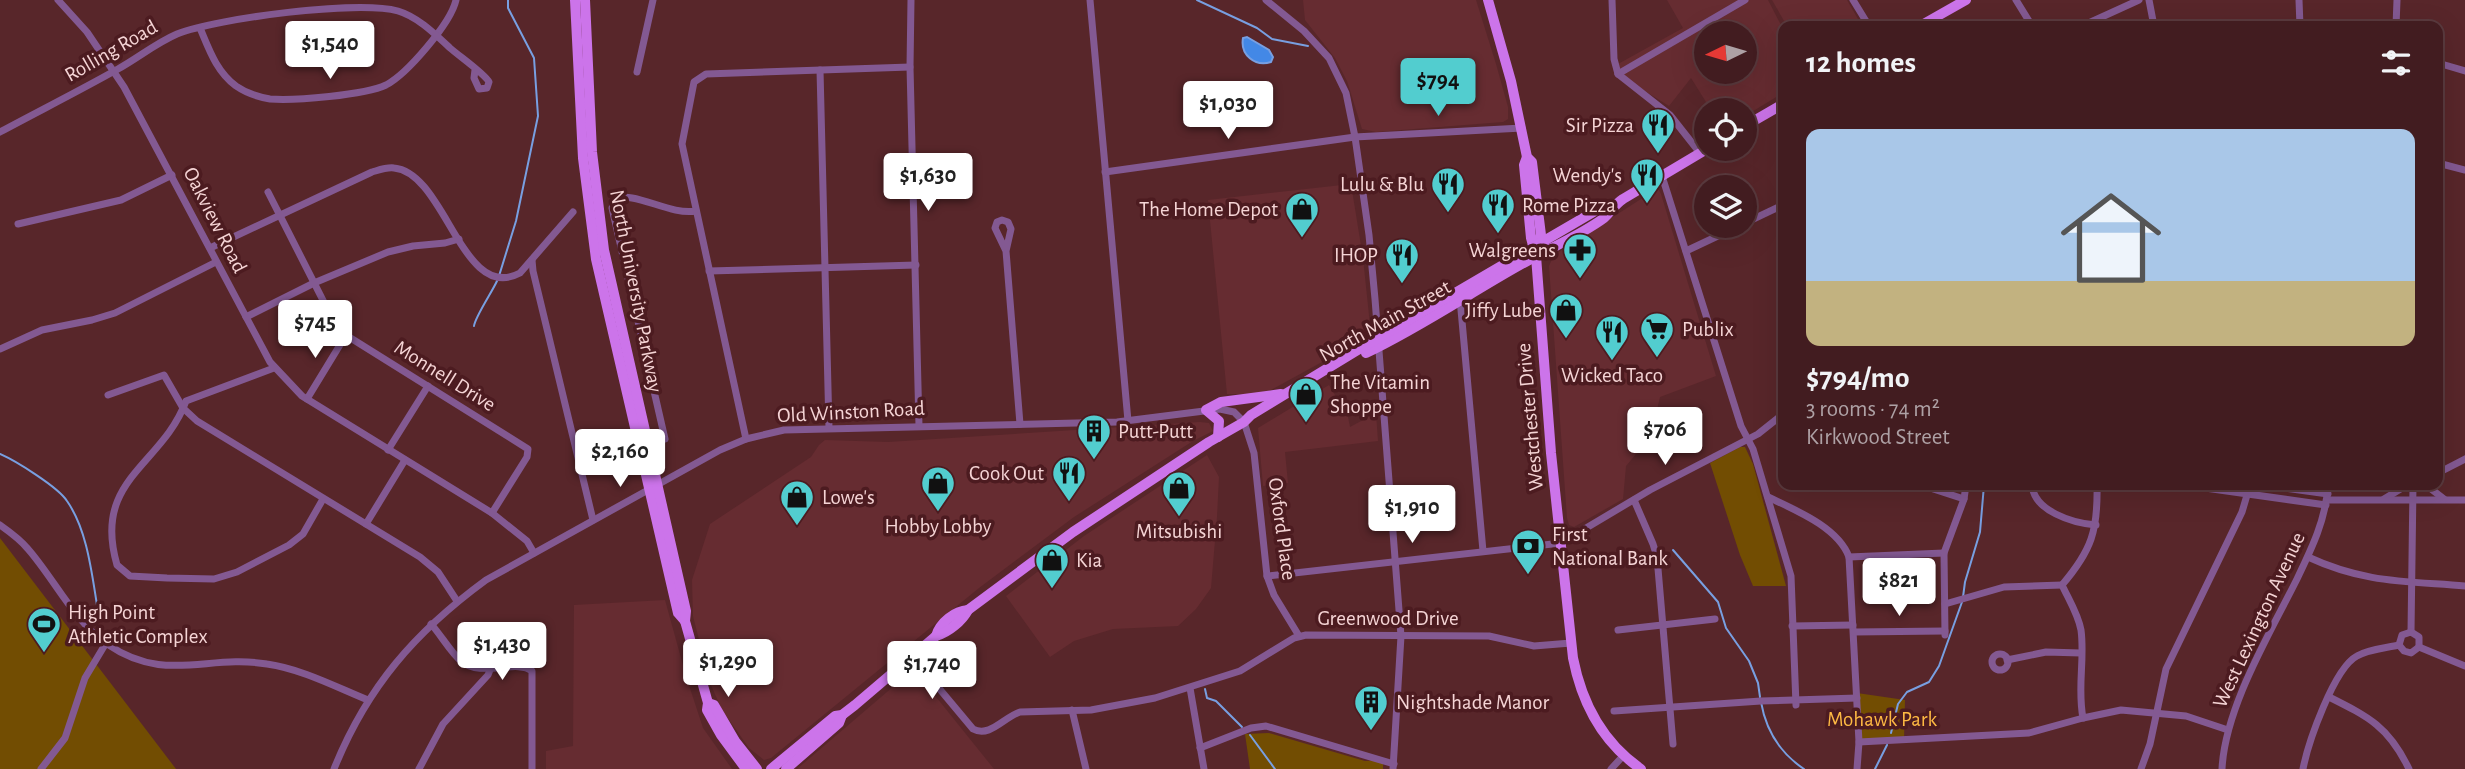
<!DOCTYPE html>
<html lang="en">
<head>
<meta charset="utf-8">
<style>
	:root { --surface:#421c20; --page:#4c292d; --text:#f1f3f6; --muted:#aea1a5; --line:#5a3a3e; --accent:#52cdcf }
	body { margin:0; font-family:"Alegreya Sans",sans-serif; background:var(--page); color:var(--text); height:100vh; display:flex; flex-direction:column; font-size:26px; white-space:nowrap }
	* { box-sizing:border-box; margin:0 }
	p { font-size:23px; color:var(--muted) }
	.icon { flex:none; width:38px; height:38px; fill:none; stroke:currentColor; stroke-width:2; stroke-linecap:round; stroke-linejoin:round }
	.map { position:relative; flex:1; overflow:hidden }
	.details { position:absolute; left:1778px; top:21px; width:665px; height:469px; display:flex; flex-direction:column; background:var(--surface); border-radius:14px; box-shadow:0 7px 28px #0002,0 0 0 2px var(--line) }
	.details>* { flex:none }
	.needle { width:46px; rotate:265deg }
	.fabs { position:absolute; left:1694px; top:21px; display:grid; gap:14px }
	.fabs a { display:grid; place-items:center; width:63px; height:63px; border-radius:50%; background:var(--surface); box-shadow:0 7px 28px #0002,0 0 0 2px var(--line); font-size:35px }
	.price { position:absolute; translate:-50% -60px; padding:0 16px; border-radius:7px; background:#fff; color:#222; font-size:23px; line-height:46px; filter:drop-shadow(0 2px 4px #0008) }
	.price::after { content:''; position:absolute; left:50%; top:42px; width:21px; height:16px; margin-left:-10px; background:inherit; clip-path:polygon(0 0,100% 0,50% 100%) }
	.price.current { background:var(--accent); color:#111 }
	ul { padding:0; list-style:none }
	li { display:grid; align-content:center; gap:14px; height:371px; padding:0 28px }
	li+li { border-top:2px solid var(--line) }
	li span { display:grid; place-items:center; height:217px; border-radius:14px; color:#555 }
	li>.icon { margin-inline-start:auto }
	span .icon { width:126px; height:126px; fill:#fffc; stroke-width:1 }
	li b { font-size:30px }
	h2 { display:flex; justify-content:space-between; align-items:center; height:84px; padding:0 28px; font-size:30px }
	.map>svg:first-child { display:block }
</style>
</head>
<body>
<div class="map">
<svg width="2465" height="769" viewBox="0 0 2465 769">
	<rect width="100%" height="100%" fill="#58262a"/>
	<g fill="#662c31" fill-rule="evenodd">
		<polygon points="1303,0 1476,0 1496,64 1508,107 1508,119 1503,122 1376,132 1362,129 1347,81 1335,58 1305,20"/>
		<path d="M1667,0H1768L1783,29V93L1745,116V110H1711L1691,78L1669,106L1627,80L1618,64L1683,28ZM1706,33H1745V72H1706Z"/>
		<polygon points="1772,0 1847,0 1862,26 1787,26"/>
		<polygon points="1351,184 1363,258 1370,325 1368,332 1353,345 1269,391 1252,394 1227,394 1208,200"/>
		<polygon points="1655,190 1659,190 1661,194 1716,376 1660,397 1648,448 1636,454 1626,466 1623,499 1574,527 1569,525 1567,518 1549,266 1554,255"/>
		<polygon points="1329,385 1348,417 1350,427 1376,413 1378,441 1285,452 1288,483 1263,486 1258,428"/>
		<polygon points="1200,422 1209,423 1213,431 1193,441 1074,517 979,588 771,758 764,760 749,748 722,710 710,683 693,616 692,580 710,524 811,457 819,445 825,440 888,442"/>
		<polygon points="1207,455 1219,477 1217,517 1211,588 1196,609 1178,626 1113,629 1074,641 1050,657 1006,596 1084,536"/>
		<polygon points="665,600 686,676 703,728 732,769 546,769 546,751 573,746 574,605"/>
		<polygon points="916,672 994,769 797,769 908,674"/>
	</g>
	<g fill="#724d02">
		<polygon points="1740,447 1745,447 1753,464 1786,586 1753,586 1740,555 1710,463"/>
		<polygon points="0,538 176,769 0,769"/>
		<polygon points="1857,693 1905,700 1904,740 1859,742"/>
		<polygon points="1269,733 1365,761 1383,760 1383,769 1250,769 1245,734"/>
	</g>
	<path fill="#4388e6" stroke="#789fe1" stroke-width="2" d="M1247,37L1269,50L1273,57L1271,62C1255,67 1240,55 1243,38Z"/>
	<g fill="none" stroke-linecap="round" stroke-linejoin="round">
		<g stroke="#789fe1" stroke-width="2">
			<polyline points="1197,0 1257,28 1272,39 1308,46"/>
			<polyline points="499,276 516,221 538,116 534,58 508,8 508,0"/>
			<path d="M474,326C475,317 492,292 497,281"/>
			<path d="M0,454C16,461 58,487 67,501C88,531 92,576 98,611"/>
			<polyline points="1673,550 1718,602 1726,628 1749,661 1758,683 1760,697"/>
			<polyline points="1963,597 1965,582 1980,532 1984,485"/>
			<polyline points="1205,689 1207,698 1216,701 1242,727"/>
			<path d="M1761,702C1766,731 1780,753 1804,769"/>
			<polyline points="1891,733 1898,704 1907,692 1929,682 1939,666 1962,602"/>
			<polyline points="1250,735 1275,769"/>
			<polyline points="1875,769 1887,745"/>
		</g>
		<g stroke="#835992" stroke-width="7">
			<polyline points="58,0 87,32 124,87 270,362 302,396 492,513 527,541 534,553"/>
			<polyline points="911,0 910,67 919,426"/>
			<polyline points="1090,0 1128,421"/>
			<polyline points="1266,0 1304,31 1329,58 1346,93 1355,137 1369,235 1375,299 1401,636 1393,769"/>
			<polyline points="1612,0 1614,59 1618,74 1670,115 1700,153"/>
			<polyline points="1853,0 1869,26"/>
			<polyline points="2016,0 2032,26"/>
			<polyline points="2149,0 2154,26"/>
			<polyline points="2299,0 2300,26"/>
			<polyline points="2082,26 2139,0"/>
			<polyline points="2396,26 2397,0"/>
			<path d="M200,28C209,49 216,71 236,86C246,93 258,97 270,99C294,101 365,95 386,85C407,74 451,23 456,0"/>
			<polyline points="2438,63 2465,71"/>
			<polyline points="820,70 829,428"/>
			<polyline points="637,72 653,0"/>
			<polyline points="1618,74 1745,0"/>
			<path d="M0,132C39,111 79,91 118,69C138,58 156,43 177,34C218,18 358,0 398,11C418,17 435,34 450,48C459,56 485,74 489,82L487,88L479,89L474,78L475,70"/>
			<polyline points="2438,163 2465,170"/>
			<polyline points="1105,172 1355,137 1522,128"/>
			<polyline points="1662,176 1741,426 1753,449 1791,576 1796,705"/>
			<polyline points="268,192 336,326 349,337 528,449 527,457 492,513"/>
			<polyline points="1745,223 1783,205"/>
			<polyline points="18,224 121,200 172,175"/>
			<path d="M210,248L372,172C379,170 387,167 394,168C446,173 462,304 520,273L573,212"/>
			<polyline points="1006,251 1011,229 1008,222 1002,220 997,222 995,228 1006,251 1020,424"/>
			<polyline points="1686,251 1739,226"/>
			<polyline points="532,260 533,271 593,520"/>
			<polyline points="709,271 916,265"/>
			<polyline points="1460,299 1483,551"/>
			<polyline points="246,317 314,283 388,252 413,246 445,243 459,239"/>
			<polyline points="0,349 42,330 92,320 115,313 216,262"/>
			<path d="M274,368L186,401C162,466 92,479 117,565L130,576L167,578L214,579L237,572L289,545L303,534L323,499"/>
			<polyline points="108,395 164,375 183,408 197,421 420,557 438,572 457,601"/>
			<polyline points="307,399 346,335"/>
			<path d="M665,439L612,208L614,200C633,189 669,216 696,211"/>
			<polyline points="746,439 682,144 694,82 706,74 910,67"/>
			<polyline points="388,450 428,386"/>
			<polyline points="2438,473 2465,459"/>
			<polyline points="1921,485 1964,499"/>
			<path d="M2032,485C2034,511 2072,523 2096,525"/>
			<polyline points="2184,485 2326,505"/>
			<polyline points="2262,485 2328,494"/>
			<polyline points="2426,485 2444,499"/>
			<path d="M1768,497C1795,510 1838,527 1849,557L1859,742L1857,769"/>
			<polyline points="2384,499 2407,485"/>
			<polyline points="1634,500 1653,544 1657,557 1673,744"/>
			<polyline points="2327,500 2465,500"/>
			<polyline points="366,524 405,460"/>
			<path d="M0,525C10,532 20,539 28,549C55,580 73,620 107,644C165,684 207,654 267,664C302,669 336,687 368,700"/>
			<polyline points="1849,557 1944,553"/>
			<path d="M2308,557C2364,583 2405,581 2465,586"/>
			<polyline points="1267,576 1561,543 1650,490 1758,434 1783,414"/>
			<polyline points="1945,604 2004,587 2062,585"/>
			<path d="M431,624C441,635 451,653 462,662C481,677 517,659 532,671V769"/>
			<polyline points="1792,626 1853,625"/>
			<polyline points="1618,630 1715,619"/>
			<polyline points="1854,632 1945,631"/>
			<polyline points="2411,632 2413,485"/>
			<polyline points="2411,632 2419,637 2419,647"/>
			<polyline points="1945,635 1944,553 1964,499 1966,485"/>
			<polyline points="2399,645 2404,651 2411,653 2419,647"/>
			<polyline points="2399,645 2402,635 2411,632"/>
			<polyline points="2419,647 2465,666"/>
			<circle cx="2000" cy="662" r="8"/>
			<path d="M912,656L973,729C990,738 1004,717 1020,712L1091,710L1155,698L1240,671L1294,638L1306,635L1489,636L1534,646L1571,643"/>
			<polyline points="2007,660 2046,652 2081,653"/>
			<polyline points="1190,688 1204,769"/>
			<path d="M2329,697C2369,717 2389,727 2409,769"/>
			<polyline points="1072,710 1086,769"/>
			<polyline points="1614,711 1761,701 1857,698"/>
			<path d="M2083,718C2077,688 2085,660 2081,630C2078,614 2069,600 2062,585C2092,550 2098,530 2097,485"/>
			<polyline points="1859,742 2029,733 2083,718 2121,710 2186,716 2228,730"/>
			<polyline points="1200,748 1251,728 1266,726 1394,764"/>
			<polyline points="41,769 65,738 85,678 106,643"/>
			<path d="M334,769C367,687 415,632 486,580L720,450L746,439L784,430L1117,422L1220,409L1234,412L1244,422L1254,453L1267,576L1274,595L1299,636"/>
			<polyline points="419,769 443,724 488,675 490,670"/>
			<polyline points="1611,769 1623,756"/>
			<polyline points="2141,769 2150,744 2166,669 2242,512 2250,485"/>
			<path d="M2222,769C2225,708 2269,635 2296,581C2311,550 2326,520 2328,485"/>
			<path d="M2303,769C2308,743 2334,668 2357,656C2369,649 2386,648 2399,645"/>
		</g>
		<g stroke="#cc74ea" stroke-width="10">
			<polyline points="575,0 583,158 596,259 678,613 685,621"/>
			<polyline points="585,0 592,152 604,250 686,611 685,621 708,703 707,710 721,735 746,769"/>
			<polyline points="1488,0 1511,81 1527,157 1532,162 1541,235 1535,247"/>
			<polyline points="1920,26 1966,0"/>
			<polyline points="1745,126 1783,104"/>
			<path d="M1527,157L1524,165L1531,238L1536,256L1551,453L1573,658C1582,704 1602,742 1641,769"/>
			<path d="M1366,353C1423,326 1474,290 1529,260C1554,246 1581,235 1604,218C1611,212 1614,205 1623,199L1707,149"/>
			<polyline points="1218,437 1219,421 1206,410 1221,402 1281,394"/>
			<path d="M936,636C940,622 955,611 968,610"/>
			<polyline points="708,703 714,705 735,741 757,769"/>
			<path d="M771,769L835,716L842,715L855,705L936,636C949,632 962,621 968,610L1073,532L1209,442L1244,422L1251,415L1356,351L1602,207L1612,206"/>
			<polyline points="786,769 839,723 842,715"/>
		</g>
	</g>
	<defs>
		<g id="restaurant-pin" transform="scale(1.75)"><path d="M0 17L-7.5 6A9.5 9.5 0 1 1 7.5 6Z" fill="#52cdcf" stroke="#4c1b20"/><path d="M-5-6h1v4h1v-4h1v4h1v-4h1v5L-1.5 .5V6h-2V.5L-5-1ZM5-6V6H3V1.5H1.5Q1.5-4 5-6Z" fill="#111"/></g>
		<g id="shop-pin" transform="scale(1.75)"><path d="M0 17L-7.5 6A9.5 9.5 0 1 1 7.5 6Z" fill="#52cdcf" stroke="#4c1b20"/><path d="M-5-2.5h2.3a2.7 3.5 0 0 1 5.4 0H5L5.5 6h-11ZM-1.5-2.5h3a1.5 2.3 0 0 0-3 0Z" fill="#111"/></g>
		<g id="pharmacy-pin" transform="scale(1.75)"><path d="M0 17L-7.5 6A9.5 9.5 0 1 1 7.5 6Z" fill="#52cdcf" stroke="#4c1b20"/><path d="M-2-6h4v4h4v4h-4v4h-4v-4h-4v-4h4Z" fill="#111"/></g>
		<g id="supermarket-pin" transform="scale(1.75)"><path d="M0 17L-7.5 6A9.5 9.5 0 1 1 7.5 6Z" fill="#52cdcf" stroke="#4c1b20"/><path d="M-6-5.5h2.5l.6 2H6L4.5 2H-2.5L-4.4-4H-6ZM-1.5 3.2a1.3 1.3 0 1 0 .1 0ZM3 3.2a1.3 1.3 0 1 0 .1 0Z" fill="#111"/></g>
		<g id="building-pin" transform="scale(1.75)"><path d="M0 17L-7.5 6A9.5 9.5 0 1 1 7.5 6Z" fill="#52cdcf" stroke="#4c1b20"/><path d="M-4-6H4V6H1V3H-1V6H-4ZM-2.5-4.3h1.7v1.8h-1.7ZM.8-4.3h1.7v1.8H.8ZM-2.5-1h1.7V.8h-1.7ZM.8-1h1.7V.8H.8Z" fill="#111"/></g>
		<g id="bank-pin" transform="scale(1.75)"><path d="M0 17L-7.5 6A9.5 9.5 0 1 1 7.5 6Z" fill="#52cdcf" stroke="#4c1b20"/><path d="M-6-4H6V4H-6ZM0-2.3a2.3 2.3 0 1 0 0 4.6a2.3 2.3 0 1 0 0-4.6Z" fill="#111"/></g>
		<g id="stadium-pin" transform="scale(1.75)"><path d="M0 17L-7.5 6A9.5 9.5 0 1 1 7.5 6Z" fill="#52cdcf" stroke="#4c1b20"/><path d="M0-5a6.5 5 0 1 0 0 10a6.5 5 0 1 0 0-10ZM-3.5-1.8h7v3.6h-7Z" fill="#111"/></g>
	</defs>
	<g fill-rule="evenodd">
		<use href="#restaurant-pin" x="1658" y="125"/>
		<use href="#restaurant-pin" x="1647" y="175"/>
		<use href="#restaurant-pin" x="1448" y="184"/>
		<use href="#restaurant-pin" x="1498" y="205"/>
		<use href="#shop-pin" x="1302" y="209"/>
		<use href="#pharmacy-pin" x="1580" y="250"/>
		<use href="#restaurant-pin" x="1402" y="255"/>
		<use href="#shop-pin" x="1566" y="310"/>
		<use href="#supermarket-pin" x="1657" y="329"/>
		<use href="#restaurant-pin" x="1612" y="332"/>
		<use href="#shop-pin" x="1306" y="394"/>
		<use href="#building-pin" x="1094" y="431"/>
		<use href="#restaurant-pin" x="1069" y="473"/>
		<use href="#shop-pin" x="938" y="483"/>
		<use href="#shop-pin" x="1179" y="488"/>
		<use href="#shop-pin" x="797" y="497"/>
		<use href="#bank-pin" x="1528" y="546"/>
		<use href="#shop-pin" x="1052" y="560"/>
		<use href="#stadium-pin" x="44" y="624"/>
		<use href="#building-pin" x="1371" y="702"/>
	</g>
	<g text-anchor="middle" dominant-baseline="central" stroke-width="7" stroke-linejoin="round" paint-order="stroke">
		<g font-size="21" fill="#f5d4d5" stroke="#4c1b20">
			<text transform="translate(111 51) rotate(-30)">Rolling Road</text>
			<text transform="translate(215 220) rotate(63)">Oakview Road</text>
			<text transform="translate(636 291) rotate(79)">North University Parkway</text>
			<text transform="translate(1385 321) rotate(-29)">North Main Street</text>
			<text transform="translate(445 376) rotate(32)">Monnell Drive</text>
			<text transform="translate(851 412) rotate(-3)">Old Winston Road</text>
			<text transform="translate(1530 417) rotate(-95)">Westchester Drive</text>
			<text transform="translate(1282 529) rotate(82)">Oxford Place</text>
			<text x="1388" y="618">Greenwood Drive</text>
			<text transform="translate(2259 620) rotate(-65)">West Lexington Avenue</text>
		</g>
		<g font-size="21" fill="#f5d4d5" stroke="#4c1b20" text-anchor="start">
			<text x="1634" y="125" text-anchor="end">Sir Pizza</text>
			<text x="1622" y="175" text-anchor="end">Wendy's</text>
			<text x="1424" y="184" text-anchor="end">Lulu &amp; Blu</text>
			<text x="1522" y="205">Rome Pizza</text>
			<text x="1278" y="209" text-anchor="end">The Home Depot</text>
			<text x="1556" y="250" text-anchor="end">Walgreens</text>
			<text x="1378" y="255" text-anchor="end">IHOP</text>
			<text x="1542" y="310" text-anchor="end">Jiffy Lube</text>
			<text x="1682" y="329">Publix</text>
			<text x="1612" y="375" text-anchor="middle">Wicked Taco</text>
			<text x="1330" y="382">The Vitamin<tspan x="1330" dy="24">Shoppe</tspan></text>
			<text x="1118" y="431">Putt-Putt</text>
			<text x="1044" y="473" text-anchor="end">Cook Out</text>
			<text x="822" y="497">Lowe's</text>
			<text x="938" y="526" text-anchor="middle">Hobby Lobby</text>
			<text x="1179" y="531" text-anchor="middle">Mitsubishi</text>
			<text x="1552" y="534">First<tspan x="1552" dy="24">National Bank</tspan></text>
			<text x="1076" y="560">Kia</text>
			<text x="68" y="612">High Point<tspan x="68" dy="24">Athletic Complex</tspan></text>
			<text x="1396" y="702">Nightshade Manor</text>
		</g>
		<g font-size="21" fill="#feb943" stroke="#4c1b20">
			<text x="1882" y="719">Mohawk Park</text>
		</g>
	</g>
</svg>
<div class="fabs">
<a><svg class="needle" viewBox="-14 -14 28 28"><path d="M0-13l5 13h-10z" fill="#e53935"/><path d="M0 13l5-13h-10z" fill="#aea1a5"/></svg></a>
<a><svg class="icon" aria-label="locate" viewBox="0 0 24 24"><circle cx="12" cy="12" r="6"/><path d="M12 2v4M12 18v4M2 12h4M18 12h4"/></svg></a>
<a><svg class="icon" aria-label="layers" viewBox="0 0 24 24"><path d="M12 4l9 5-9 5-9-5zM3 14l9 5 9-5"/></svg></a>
</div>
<b class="price" style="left:330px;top:81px">$1,540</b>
<b class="price current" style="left:1438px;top:118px">$794</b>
<b class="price" style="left:1228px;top:141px">$1,030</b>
<b class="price" style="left:928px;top:213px">$1,630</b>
<b class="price" style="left:315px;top:360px">$745</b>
<b class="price" style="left:1665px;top:467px">$706</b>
<b class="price" style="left:620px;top:489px">$2,160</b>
<b class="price" style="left:1412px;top:545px">$1,910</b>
<b class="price" style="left:1899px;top:618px">$821</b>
<b class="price" style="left:502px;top:682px">$1,430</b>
<b class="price" style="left:728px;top:699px">$1,290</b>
<b class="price" style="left:932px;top:701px">$1,740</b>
<section class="details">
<h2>12 homes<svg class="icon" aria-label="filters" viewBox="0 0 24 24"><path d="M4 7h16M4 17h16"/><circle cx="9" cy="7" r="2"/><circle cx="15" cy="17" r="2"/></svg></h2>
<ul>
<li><span style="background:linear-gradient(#a9c7e8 70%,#c2b280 0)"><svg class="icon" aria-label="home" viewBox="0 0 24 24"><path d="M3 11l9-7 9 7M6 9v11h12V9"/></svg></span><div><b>$794/mo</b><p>3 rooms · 74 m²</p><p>Kirkwood Street</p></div></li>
</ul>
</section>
</div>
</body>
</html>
